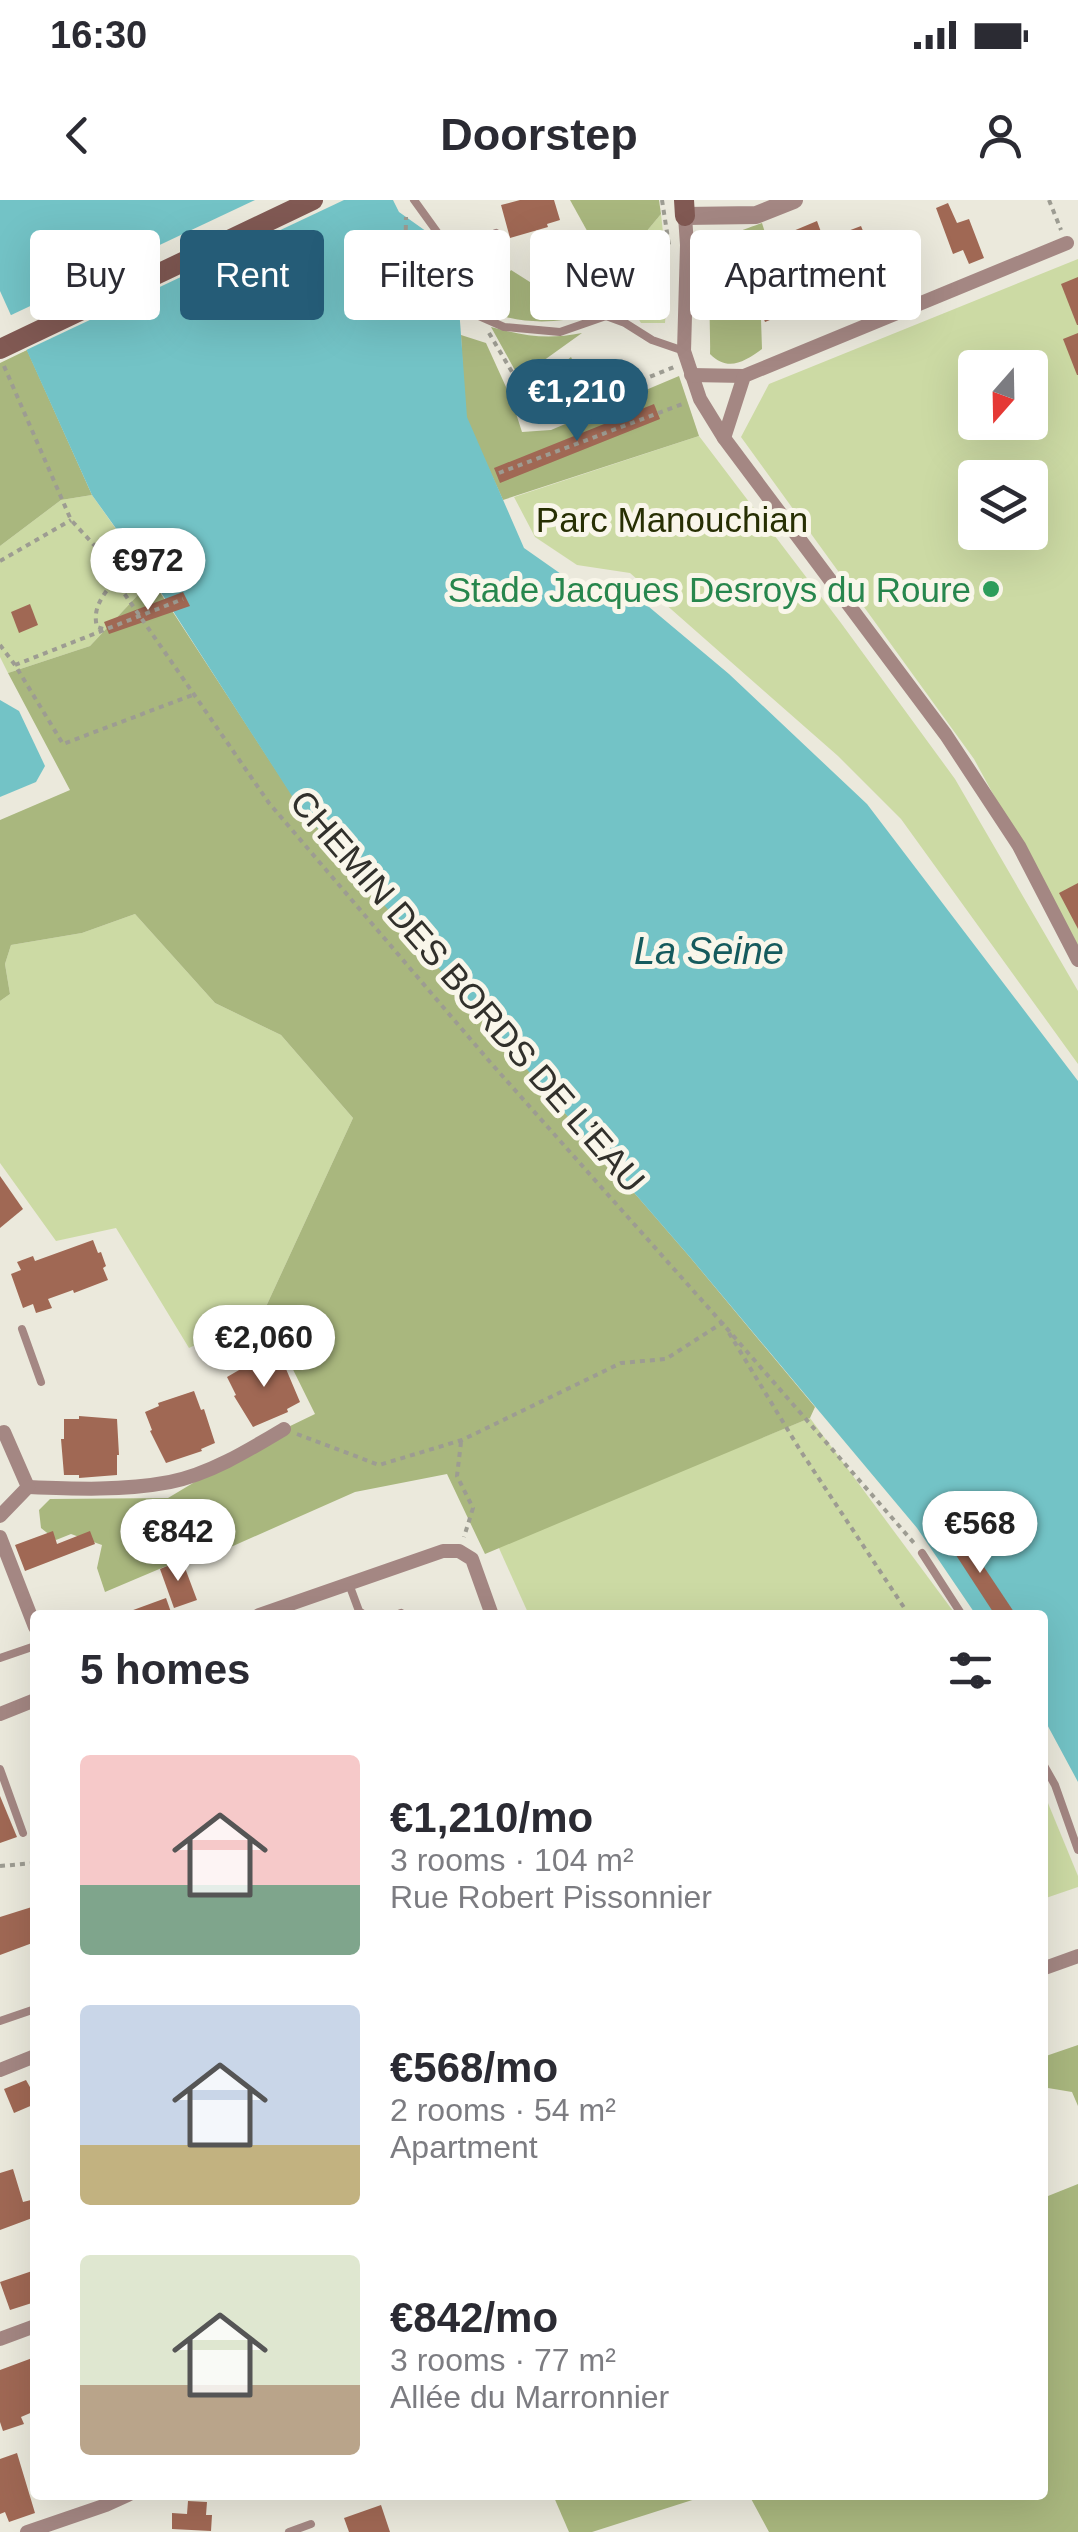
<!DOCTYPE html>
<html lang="en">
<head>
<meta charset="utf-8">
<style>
	:root { --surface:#fff; --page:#f7f7f7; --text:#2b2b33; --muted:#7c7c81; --accent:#255c77 }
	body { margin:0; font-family:Arial,sans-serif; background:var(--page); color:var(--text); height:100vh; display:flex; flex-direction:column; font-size:38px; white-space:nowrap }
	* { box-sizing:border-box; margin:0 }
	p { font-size:32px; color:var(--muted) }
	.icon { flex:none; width:55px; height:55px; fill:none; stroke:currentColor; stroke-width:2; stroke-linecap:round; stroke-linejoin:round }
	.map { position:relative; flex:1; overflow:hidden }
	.side { position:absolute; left:30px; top:1410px; width:1018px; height:890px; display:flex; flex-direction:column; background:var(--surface); border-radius:10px; box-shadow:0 10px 40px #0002 }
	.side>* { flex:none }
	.guide { position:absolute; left:30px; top:30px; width:1020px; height:90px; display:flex; gap:20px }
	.needle { width:65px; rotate:200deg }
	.controls { position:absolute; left:958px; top:150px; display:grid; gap:20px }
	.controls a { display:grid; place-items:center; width:90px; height:90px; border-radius:10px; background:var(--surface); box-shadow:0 10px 40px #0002; font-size:50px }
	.price { position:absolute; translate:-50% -85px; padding:0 22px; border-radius:35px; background:#fff; color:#222; font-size:32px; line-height:65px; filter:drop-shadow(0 2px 5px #0008) }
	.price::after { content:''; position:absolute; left:50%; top:60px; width:30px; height:22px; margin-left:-15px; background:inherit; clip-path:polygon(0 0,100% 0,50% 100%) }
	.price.active { background:var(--accent); color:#fff }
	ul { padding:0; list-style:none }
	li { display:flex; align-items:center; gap:30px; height:250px; padding:0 50px }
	li span { display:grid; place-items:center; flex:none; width:280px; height:200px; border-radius:10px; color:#555 }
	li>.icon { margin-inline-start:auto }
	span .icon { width:120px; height:120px; fill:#fffc; stroke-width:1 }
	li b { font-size:42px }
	h2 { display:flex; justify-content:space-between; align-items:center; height:120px; padding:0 50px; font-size:42px }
	.pill { padding:0 35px; border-radius:10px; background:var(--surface); box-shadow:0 10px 40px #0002; font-size:35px; line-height:90px }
	.pill.active { background:var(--accent); color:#fff }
	.status { display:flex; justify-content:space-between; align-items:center; height:70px; padding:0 50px; background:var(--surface); direction:ltr }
	.status svg { height:28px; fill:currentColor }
	header { display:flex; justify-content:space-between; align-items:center; height:130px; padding:0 50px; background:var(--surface); font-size:45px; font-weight:700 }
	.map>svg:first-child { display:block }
</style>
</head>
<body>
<div class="status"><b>16:30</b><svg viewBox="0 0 49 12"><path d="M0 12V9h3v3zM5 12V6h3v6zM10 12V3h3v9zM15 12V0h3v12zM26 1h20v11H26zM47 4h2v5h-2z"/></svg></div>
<header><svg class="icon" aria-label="back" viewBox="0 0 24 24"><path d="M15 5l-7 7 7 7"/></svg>Doorstep<svg class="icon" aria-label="person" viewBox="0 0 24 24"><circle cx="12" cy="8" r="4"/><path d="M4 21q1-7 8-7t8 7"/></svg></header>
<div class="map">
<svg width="1078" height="2332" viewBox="0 0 1078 2332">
	<rect width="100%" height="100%" fill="#ebe9dc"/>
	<g fill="#ccdaa4" fill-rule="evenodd">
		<polygon points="661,14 668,80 665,123 641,123 624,95 609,98 611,74"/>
		<path d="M1078,59V750L974,559L741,237L769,184ZM975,168H1030V222H975ZM975,278H1030V332H975Z"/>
		<polygon points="699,236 841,423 955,579 1078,791 1078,864 901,619 838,556 630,373 577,365 535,337 514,297"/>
		<polygon points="92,295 152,380 90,446 8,473 0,457 0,346 61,300"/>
		<polygon points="135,714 215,803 281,835 353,918 264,1111 189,1148 116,1028 56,1041 0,963 0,801 10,794 5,764 11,745 82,733"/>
		<polygon points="810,1218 956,1415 529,1415 498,1346"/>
		<polygon points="1043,1591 1078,1676 1078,1687 1043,1699"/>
	</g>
	<g fill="#a9b77e">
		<polygon points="570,0 659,0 661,14 611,74"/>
		<path d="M762,23L767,39L765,53L745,63L744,72L761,119L762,149C744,162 728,172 710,154C711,131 706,68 715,50C723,34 747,29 762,23Z"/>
		<path d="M511,70L552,96L566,90L583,97L590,115C554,124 518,125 483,109Z"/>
		<path d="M491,127C525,136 547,140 582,133L536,166L522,183Z"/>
		<polygon points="461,135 486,143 511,198 522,232 551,230 679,176 699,236 503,300 465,216"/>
		<polygon points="27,150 92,295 61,300 0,346 0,163"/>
		<polygon points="571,157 578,172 613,162 620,180 546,210 530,191"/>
		<polygon points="152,380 300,607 689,1056 815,1207 810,1218 485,1354 447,1274 355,1292 233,1346 164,1367 105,1392 97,1368 102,1345 71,1334 56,1340 41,1328 39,1310 50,1299 168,1298 198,1280 226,1257 315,1214 264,1111 353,918 281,835 215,803 135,714 82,733 11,745 5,764 10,794 0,801 0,620 70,590 8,473 90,446"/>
		<polygon points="1078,1845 1078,1906 1072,1892 1042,1887 1043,1857"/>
		<polygon points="1078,1984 1078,2332 769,2332 749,2295 1042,2295 1043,1998"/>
		<polygon points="553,2295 708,2295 592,2332 569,2332"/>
	</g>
	<g fill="#73c3c6">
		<polygon points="0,0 393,0 399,12 430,34 458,94 467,217 524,348 571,381 630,391 729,474 867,604 1078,881 1078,1582 1043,1517 1042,1415 976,1415 917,1328 689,1056 299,607 153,380 92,295 0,91"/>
		<polygon points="0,500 19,511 45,566 36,582 0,597"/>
	</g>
	<polygon fill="#ebe9dc" points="255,0 344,0 22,152 7,117"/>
	<g fill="#a06854">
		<polygon points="520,0 554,0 560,20 547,24 548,27 510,38 501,5"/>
		<polygon points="948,3 957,23 969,19 984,58 969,64 963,50 953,54 936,8"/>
		<polygon points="817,21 824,40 861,26 874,58 857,64 854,56 827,67 838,95 822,101 821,99 765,122 752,88 788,74 774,39"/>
		<polygon points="908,48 916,69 890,79 881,58"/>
		<polygon points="1078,77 1078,125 1077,125 1061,84"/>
		<polygon points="1078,133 1078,175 1077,175 1063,139"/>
		<polygon points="654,204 660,219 500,283 494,268"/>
		<polygon points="183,392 190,406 109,434 104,422"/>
		<polygon points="30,404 38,425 19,433 11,412"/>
		<polygon points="1078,683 1078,729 1059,693"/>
		<polygon points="0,976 23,1009 0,1028"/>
		<polygon points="93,1040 98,1053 101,1052 106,1066 103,1068 108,1080 74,1093 73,1090 48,1099 52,1108 36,1113 33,1104 23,1108 11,1074 21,1070 17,1062 33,1056 35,1061"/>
		<polygon points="274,1153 284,1170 286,1169 300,1202 287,1209 288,1212 253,1227 234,1196 236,1195 227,1177 260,1158 261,1160"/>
		<polygon points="194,1191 201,1210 204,1209 215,1243 201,1249 202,1251 166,1263 150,1231 152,1230 145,1212 159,1206 158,1203"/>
		<polygon points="79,1216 117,1219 119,1255 117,1255 117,1275 79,1278 79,1275 64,1275 61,1239 64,1239 64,1219 79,1219"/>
		<polygon points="53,1331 57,1344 90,1331 95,1344 25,1371 15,1345"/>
		<polygon points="952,1334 962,1335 966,1340 1016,1415 995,1415 952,1349 950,1344"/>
		<polygon points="182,1360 197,1400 174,1408 160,1369"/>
		<polygon points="166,1398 172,1415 125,1415 125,1413"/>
		<polygon points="0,1596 17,1637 0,1643"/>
		<polygon points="35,1706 35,1742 0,1755 0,1717"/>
		<polygon points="26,1880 35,1896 35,1904 14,1913 4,1889"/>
		<polygon points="13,1969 23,2002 35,1999 35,2017 0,2030 0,1973"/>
		<polygon points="35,2070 35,2102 10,2110 0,2082"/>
		<polygon points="35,2157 35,2211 21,2217 24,2224 3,2231 0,2222 0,2170"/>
		<polygon points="17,2253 35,2313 9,2322 5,2312 0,2314 0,2259"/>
		<polygon points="188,2301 207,2302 206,2315 212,2315 211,2331 172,2329 172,2313 187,2314"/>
		<polygon points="381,2305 390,2332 349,2332 344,2318"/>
	</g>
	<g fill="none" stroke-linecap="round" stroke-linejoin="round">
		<g stroke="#9d9c92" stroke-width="4" stroke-dasharray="5 5" stroke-linecap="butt">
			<polyline points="662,0 669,45 673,45"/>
			<polyline points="1049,0 1061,30"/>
			<polyline points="405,70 406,17"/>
			<polyline points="489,133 541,221 674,167"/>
			<polyline points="4,166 71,320 95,346 108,370 269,603 490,862 722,1123 914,1343"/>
			<polyline points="499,273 685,203"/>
			<polyline points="0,361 71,320"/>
			<path d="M103,429L97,427C92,408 103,395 115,380"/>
			<polyline points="0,445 15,465 63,544 195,494"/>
			<polyline points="15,465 183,399"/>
			<polyline points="729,1133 800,1250 909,1415"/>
			<polyline points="297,1234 379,1265 462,1240 621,1163 666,1159 722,1123 724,1125"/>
			<polyline points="461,1242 457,1276 473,1308 464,1337"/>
			<polyline points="0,1666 35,1663"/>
		</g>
		<g stroke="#a48783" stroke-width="8">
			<polyline points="414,0 440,36 479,116 504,127 560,132 606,116 625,123 652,140 684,151"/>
			<polyline points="448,53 496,33"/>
			<polyline points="581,69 606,116"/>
			<polyline points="22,1129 41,1182"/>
			<polyline points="922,1353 962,1415"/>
			<polyline points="349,1384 359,1411 365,1415"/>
			<polyline points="396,1415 401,1413"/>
			<polyline points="0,1458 35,1446"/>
			<polyline points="1042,1562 1055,1585 1078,1650"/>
			<polyline points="0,1569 23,1633"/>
			<polyline points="0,1821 35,1809"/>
			<polyline points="289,2332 311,2324"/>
		</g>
		<g stroke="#a48783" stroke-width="14">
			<polyline points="685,16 687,45 684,151 700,199 724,238 946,535 1019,646 1078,760"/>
			<polyline points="691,175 744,176"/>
			<polyline points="724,238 744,176 1067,43"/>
			<path d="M28,1287C76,1289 122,1291 170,1282C210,1274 249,1250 284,1229"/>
			<polyline points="0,1316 28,1287 4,1232"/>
			<polyline points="0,1337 35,1427"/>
			<polyline points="259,1415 443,1351 459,1351 472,1359 492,1415"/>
			<polyline points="0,1514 35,1500"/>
			<polyline points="1042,1769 1078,1756"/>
			<polyline points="0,1870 35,1856"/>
			<polyline points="0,2139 35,2126"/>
			<polyline points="27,2332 106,2305 128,2295"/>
		</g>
		<polyline stroke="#a48783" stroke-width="18" points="685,16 756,15 794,0"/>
		<g stroke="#815953" stroke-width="20">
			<polyline points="684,0 685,16"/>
			<polyline points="0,149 313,0"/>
		</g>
	</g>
	<circle fill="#2e9e5b" stroke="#f9f6ea" stroke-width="4" cx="991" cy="389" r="10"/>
	<g text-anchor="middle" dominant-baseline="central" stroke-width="10" stroke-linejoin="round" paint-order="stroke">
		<g font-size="35" fill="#272f03" stroke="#f9f6ea">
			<text x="672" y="319">Parc Manouchian</text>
		</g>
		<g font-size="35" fill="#27864d" stroke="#f9f6ea" text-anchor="end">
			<text x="971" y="389">Stade Jacques Desroys du Roure</text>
		</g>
		<g font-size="35" fill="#31302b" stroke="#f9f6ea">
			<text transform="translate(468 791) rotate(49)">CHEMIN DES BORDS DE L’EAU</text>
		</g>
		<g font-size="38" font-style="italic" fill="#155a5d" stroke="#f9f6ea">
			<text x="709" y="751">La Seine</text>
		</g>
	</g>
</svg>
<div class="controls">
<a><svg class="needle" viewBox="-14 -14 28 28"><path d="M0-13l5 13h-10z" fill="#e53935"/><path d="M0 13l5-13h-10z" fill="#7c7c81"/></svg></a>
<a><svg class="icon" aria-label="layers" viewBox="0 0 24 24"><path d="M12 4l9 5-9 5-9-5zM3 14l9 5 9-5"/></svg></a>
</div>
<b class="price active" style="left:577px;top:244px">€1,210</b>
<b class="price" style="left:148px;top:413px">€972</b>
<b class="price" style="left:264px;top:1190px">€2,060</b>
<b class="price" style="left:980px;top:1376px">€568</b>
<b class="price" style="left:178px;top:1384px">€842</b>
<div class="guide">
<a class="pill">Buy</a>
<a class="pill active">Rent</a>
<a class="pill">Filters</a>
<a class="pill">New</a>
<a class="pill">Apartment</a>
</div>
<section class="side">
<h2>5 homes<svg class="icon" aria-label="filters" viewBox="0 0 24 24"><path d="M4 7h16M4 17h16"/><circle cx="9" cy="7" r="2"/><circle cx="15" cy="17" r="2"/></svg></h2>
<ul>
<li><span style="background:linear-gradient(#f6c9c9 65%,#7fa58c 0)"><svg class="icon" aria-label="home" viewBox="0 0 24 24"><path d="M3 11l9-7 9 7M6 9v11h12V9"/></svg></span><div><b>€1,210/mo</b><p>3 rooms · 104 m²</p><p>Rue Robert Pissonnier</p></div></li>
<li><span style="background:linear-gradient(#c9d6e8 70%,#c2b280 0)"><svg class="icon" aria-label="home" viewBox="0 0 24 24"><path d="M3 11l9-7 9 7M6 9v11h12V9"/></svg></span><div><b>€568/mo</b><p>2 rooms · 54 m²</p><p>Apartment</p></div></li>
<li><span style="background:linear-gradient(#dfe7d0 65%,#b9a48a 0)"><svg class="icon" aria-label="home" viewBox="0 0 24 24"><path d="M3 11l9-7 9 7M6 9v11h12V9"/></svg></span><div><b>€842/mo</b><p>3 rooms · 77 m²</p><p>Allée du Marronnier</p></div></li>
</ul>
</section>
</div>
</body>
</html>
